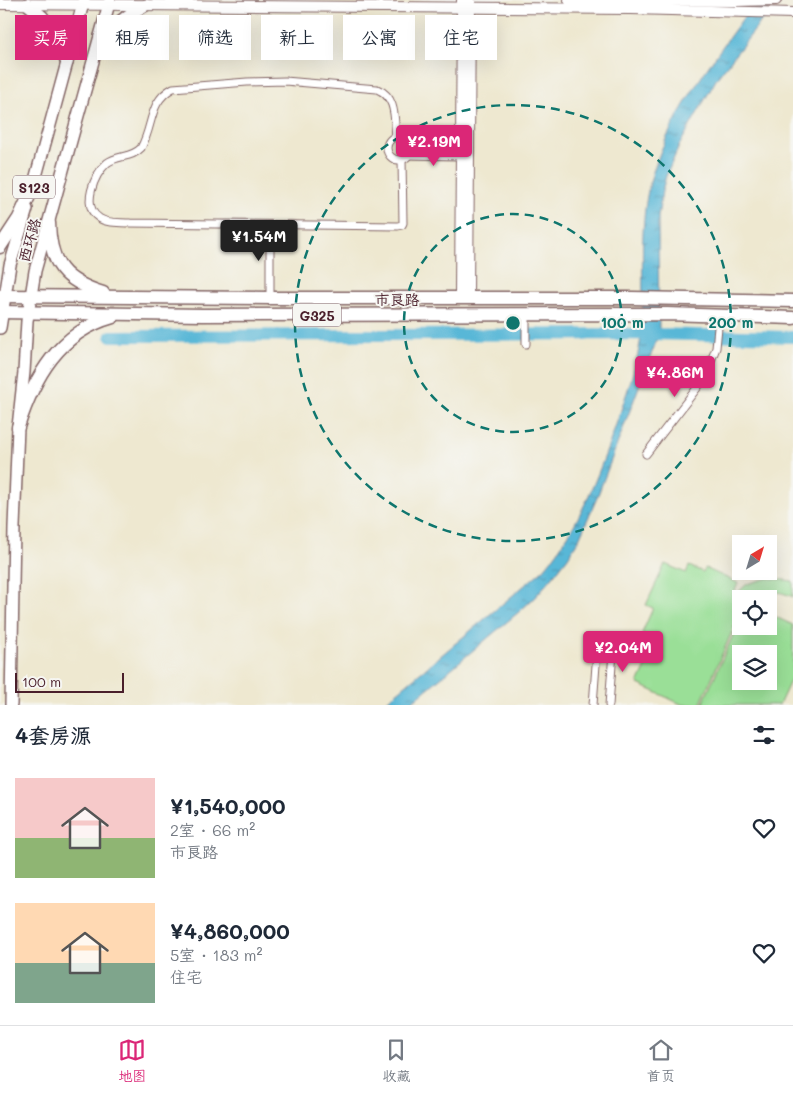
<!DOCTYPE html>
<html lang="zh">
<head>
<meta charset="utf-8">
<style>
	:root { --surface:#fff; --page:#f2f2f3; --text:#1f2937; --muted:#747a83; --line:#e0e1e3; --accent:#db2777 }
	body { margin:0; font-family:Mali,"LXGW WenKai TC",sans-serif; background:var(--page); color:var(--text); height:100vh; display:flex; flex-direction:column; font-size:19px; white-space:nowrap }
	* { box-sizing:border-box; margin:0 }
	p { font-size:16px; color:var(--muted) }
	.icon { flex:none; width:28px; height:28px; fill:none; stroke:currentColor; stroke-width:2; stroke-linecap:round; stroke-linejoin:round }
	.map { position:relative; height:705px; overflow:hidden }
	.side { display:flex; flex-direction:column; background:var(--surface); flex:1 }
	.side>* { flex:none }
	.top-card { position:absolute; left:15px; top:15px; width:500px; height:45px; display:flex; gap:10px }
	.needle { width:32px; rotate:38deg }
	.controls { position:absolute; left:732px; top:535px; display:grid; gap:10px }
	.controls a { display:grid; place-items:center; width:45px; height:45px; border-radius:0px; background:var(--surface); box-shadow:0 5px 20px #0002; font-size:25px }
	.scale { position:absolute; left:15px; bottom:12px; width:109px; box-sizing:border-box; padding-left:5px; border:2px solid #4a1f2b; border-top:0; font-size:14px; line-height:18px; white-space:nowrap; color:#4a1f2b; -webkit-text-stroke:4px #f6f6f2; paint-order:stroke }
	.price { position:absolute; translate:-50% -42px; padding:0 11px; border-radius:5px; background:var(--accent); color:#fff; font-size:16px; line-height:32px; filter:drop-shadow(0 1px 2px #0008) }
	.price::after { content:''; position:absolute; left:50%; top:30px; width:15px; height:11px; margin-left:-8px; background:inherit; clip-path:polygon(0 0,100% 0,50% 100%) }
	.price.selected { background:#222; color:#fff }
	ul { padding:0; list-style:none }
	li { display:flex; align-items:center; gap:15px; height:125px; padding:0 15px }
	li span { display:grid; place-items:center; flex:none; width:140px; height:100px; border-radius:0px; color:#555 }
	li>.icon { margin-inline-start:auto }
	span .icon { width:60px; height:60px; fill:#fffc; stroke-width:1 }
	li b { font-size:21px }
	h2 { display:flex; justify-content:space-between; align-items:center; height:60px; padding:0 15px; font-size:21px }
	.chip { padding:0 18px; border-radius:0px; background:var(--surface); box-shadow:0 5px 20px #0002; font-size:18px; line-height:45px }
	.chip.selected { background:var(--accent); color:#fff }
	.tabs { display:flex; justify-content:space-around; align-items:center; height:70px; border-top:1px solid var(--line); background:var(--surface); font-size:14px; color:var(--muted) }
	.tabs a { display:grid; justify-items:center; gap:2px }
	.tabs .selected { color:var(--accent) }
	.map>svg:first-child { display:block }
</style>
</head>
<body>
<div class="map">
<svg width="793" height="705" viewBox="0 0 793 705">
	<defs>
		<pattern id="water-ripples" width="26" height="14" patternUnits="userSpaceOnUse" patternTransform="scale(1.25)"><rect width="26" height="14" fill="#59b7d7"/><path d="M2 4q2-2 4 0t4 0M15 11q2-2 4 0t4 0" fill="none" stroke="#4c94af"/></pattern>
	</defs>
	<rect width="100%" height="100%" fill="#f6f6f2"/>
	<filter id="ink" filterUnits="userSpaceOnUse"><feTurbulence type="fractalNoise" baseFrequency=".02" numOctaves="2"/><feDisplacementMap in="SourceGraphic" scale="10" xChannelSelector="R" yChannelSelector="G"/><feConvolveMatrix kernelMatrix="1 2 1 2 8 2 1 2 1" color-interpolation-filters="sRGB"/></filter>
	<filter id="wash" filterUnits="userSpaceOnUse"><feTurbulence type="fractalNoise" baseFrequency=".0096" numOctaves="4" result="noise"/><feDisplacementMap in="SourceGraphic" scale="20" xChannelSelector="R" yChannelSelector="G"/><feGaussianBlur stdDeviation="1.12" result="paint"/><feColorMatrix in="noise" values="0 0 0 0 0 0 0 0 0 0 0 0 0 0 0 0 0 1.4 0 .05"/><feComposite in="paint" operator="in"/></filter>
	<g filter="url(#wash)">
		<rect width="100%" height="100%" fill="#eee8d0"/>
		<g fill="#9adf97" stroke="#727f61" fill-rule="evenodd">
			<path d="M665,564L686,573L689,566L703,572L705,568L738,583L733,597L747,584L768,578L793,581V597C782,592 772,590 761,593C753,596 750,599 741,599V611L700,705H683L638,684L658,641L642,633L653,608L646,605Z"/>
			<path d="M769,614L793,625V675L779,705H702L741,617V626H769ZM741,654H769V681H741Z"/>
		</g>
		<path fill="url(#water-ripples)" stroke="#526b81" d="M756,0H775L757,27L717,78L680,144L666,176L662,191L658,217L659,334L596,500L579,539L568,557L551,579L535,597L520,611L408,705H382L544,569C582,524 601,468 620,413C629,386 639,359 642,329C645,278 637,225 652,175C673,109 717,55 756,0Z"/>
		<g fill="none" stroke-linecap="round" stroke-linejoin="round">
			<polyline stroke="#59b7d7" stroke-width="12" points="111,336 649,334 793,337"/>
		</g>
	</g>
	<g filter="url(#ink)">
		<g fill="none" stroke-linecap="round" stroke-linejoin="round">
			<g stroke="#836565" stroke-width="9">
				<g id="street">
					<circle cx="399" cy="148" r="12"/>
					<path d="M396,137C394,119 397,97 377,89L285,81L247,82L173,88C148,102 154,125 141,148C132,158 117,155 107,163C94,175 81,206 99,218C107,224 120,222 130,223L398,226L402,225L403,223L402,159"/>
					<polyline points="409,143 460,143"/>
					<polyline points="408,155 460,156"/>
					<polyline points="270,225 270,298"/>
					<polyline points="526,315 526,344"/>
					<polyline points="646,454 704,379 716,348 719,317"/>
					<polyline points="593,705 598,638"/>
					<polyline points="609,705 614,639"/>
				</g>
			</g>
			<g stroke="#836565" stroke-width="12">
				<g id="secondary">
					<polyline points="569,0 736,1 776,0"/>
					<polyline points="0,4 631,9 793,13"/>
					<polyline points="460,299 462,0"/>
					<polyline points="468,299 470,0"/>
				</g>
			</g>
			<g stroke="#836565" stroke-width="14">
				<g id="primary">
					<polyline points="27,4 42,16 51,29 67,63"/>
					<polyline points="100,37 127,16 146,5"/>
					<polyline points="32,191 84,0"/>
					<polyline points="0,328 10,265 27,209"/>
					<polyline points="11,705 14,527 18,427 24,372 27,321 35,271 110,0"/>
				</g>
			</g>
			<g stroke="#836565" stroke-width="15">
				<g id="highway">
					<path d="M49,223C50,264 64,281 103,293"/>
					<polyline points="0,247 19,218 35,183"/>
					<polyline points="0,296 270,298 632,298 793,301"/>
					<polyline points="0,312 203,315 667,314 793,318"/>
					<path d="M18,427C34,377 59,332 113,317"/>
				</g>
			</g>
			<use href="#street" stroke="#fff" stroke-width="7"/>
			<use href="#secondary" stroke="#fff" stroke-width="10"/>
			<use href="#primary" stroke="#fff" stroke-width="11"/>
			<use href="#highway" stroke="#fff" stroke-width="12"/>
		</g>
	</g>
	<g fill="none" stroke="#0f766e" stroke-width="2.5" stroke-dasharray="9 6">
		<circle cx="513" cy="323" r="109"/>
		<circle cx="513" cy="323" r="218"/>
	</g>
	<g text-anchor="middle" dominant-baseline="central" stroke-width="4" stroke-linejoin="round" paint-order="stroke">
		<g fill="#f6f6f2" stroke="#7e6067" stroke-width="1">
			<rect x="13" y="175.5" width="42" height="23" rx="4"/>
			<rect x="293" y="303.5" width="48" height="23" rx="4"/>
		</g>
		<g font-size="14" font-weight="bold" fill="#4a1f2b">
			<text x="34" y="187">S123</text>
			<text x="317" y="315">G325</text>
		</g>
		<g font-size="15" fill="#4a1f2b" stroke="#f6f6f2">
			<text transform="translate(29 240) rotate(-74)">西环路</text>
			<text x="397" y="299">市良路</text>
		</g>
	</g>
	<circle cx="513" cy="323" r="8" fill="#0f766e" stroke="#f6f6f2" stroke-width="2.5"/>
	<g font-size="15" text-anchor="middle" font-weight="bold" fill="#0f766e" stroke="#f6f6f2" stroke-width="4" stroke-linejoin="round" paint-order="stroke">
		<text x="622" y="328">100 m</text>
		<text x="731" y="328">200 m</text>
	</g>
</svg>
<div class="controls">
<a><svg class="needle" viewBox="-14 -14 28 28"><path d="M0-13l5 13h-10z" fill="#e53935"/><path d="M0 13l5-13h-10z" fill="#747a83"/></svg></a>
<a><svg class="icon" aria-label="locate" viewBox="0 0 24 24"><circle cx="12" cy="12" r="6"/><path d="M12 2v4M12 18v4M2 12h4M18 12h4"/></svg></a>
<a><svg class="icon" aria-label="layers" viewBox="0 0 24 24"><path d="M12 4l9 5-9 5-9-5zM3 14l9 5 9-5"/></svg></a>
</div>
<div class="scale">100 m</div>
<b class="price" style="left:434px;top:167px">¥2.19M</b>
<b class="price selected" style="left:259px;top:262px">¥1.54M</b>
<b class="price" style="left:675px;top:398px">¥4.86M</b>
<b class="price" style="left:623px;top:673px">¥2.04M</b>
<div class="top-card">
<a class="chip selected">买房</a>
<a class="chip">租房</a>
<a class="chip">筛选</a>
<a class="chip">新上</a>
<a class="chip">公寓</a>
<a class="chip">住宅</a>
</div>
</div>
<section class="side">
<h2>4套房源<svg class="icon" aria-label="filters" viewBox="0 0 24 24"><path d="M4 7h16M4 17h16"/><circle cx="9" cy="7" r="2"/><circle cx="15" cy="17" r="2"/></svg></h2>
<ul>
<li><span style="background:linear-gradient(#f6c9c9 60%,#8fb573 0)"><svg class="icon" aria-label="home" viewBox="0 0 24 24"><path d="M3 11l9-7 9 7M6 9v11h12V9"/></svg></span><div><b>¥1,540,000</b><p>2室 · 66 m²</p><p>市良路</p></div><svg class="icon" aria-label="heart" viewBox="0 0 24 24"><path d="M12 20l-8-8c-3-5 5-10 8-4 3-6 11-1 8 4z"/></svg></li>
<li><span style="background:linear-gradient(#ffd9b3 60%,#7fa58c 0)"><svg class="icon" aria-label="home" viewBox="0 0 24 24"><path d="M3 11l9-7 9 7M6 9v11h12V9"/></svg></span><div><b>¥4,860,000</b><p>5室 · 183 m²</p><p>住宅</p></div><svg class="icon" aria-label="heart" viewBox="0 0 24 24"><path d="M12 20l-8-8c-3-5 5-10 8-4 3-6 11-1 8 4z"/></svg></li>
</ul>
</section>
<nav class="tabs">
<a class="selected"><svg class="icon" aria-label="map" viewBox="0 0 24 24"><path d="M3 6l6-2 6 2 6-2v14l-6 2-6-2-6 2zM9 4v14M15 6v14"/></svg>地图</a>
<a><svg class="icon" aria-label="saved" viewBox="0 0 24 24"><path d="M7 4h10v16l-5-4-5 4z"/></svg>收藏</a>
<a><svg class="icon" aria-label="home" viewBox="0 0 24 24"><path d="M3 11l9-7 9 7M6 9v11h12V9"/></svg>首页</a>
</nav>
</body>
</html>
